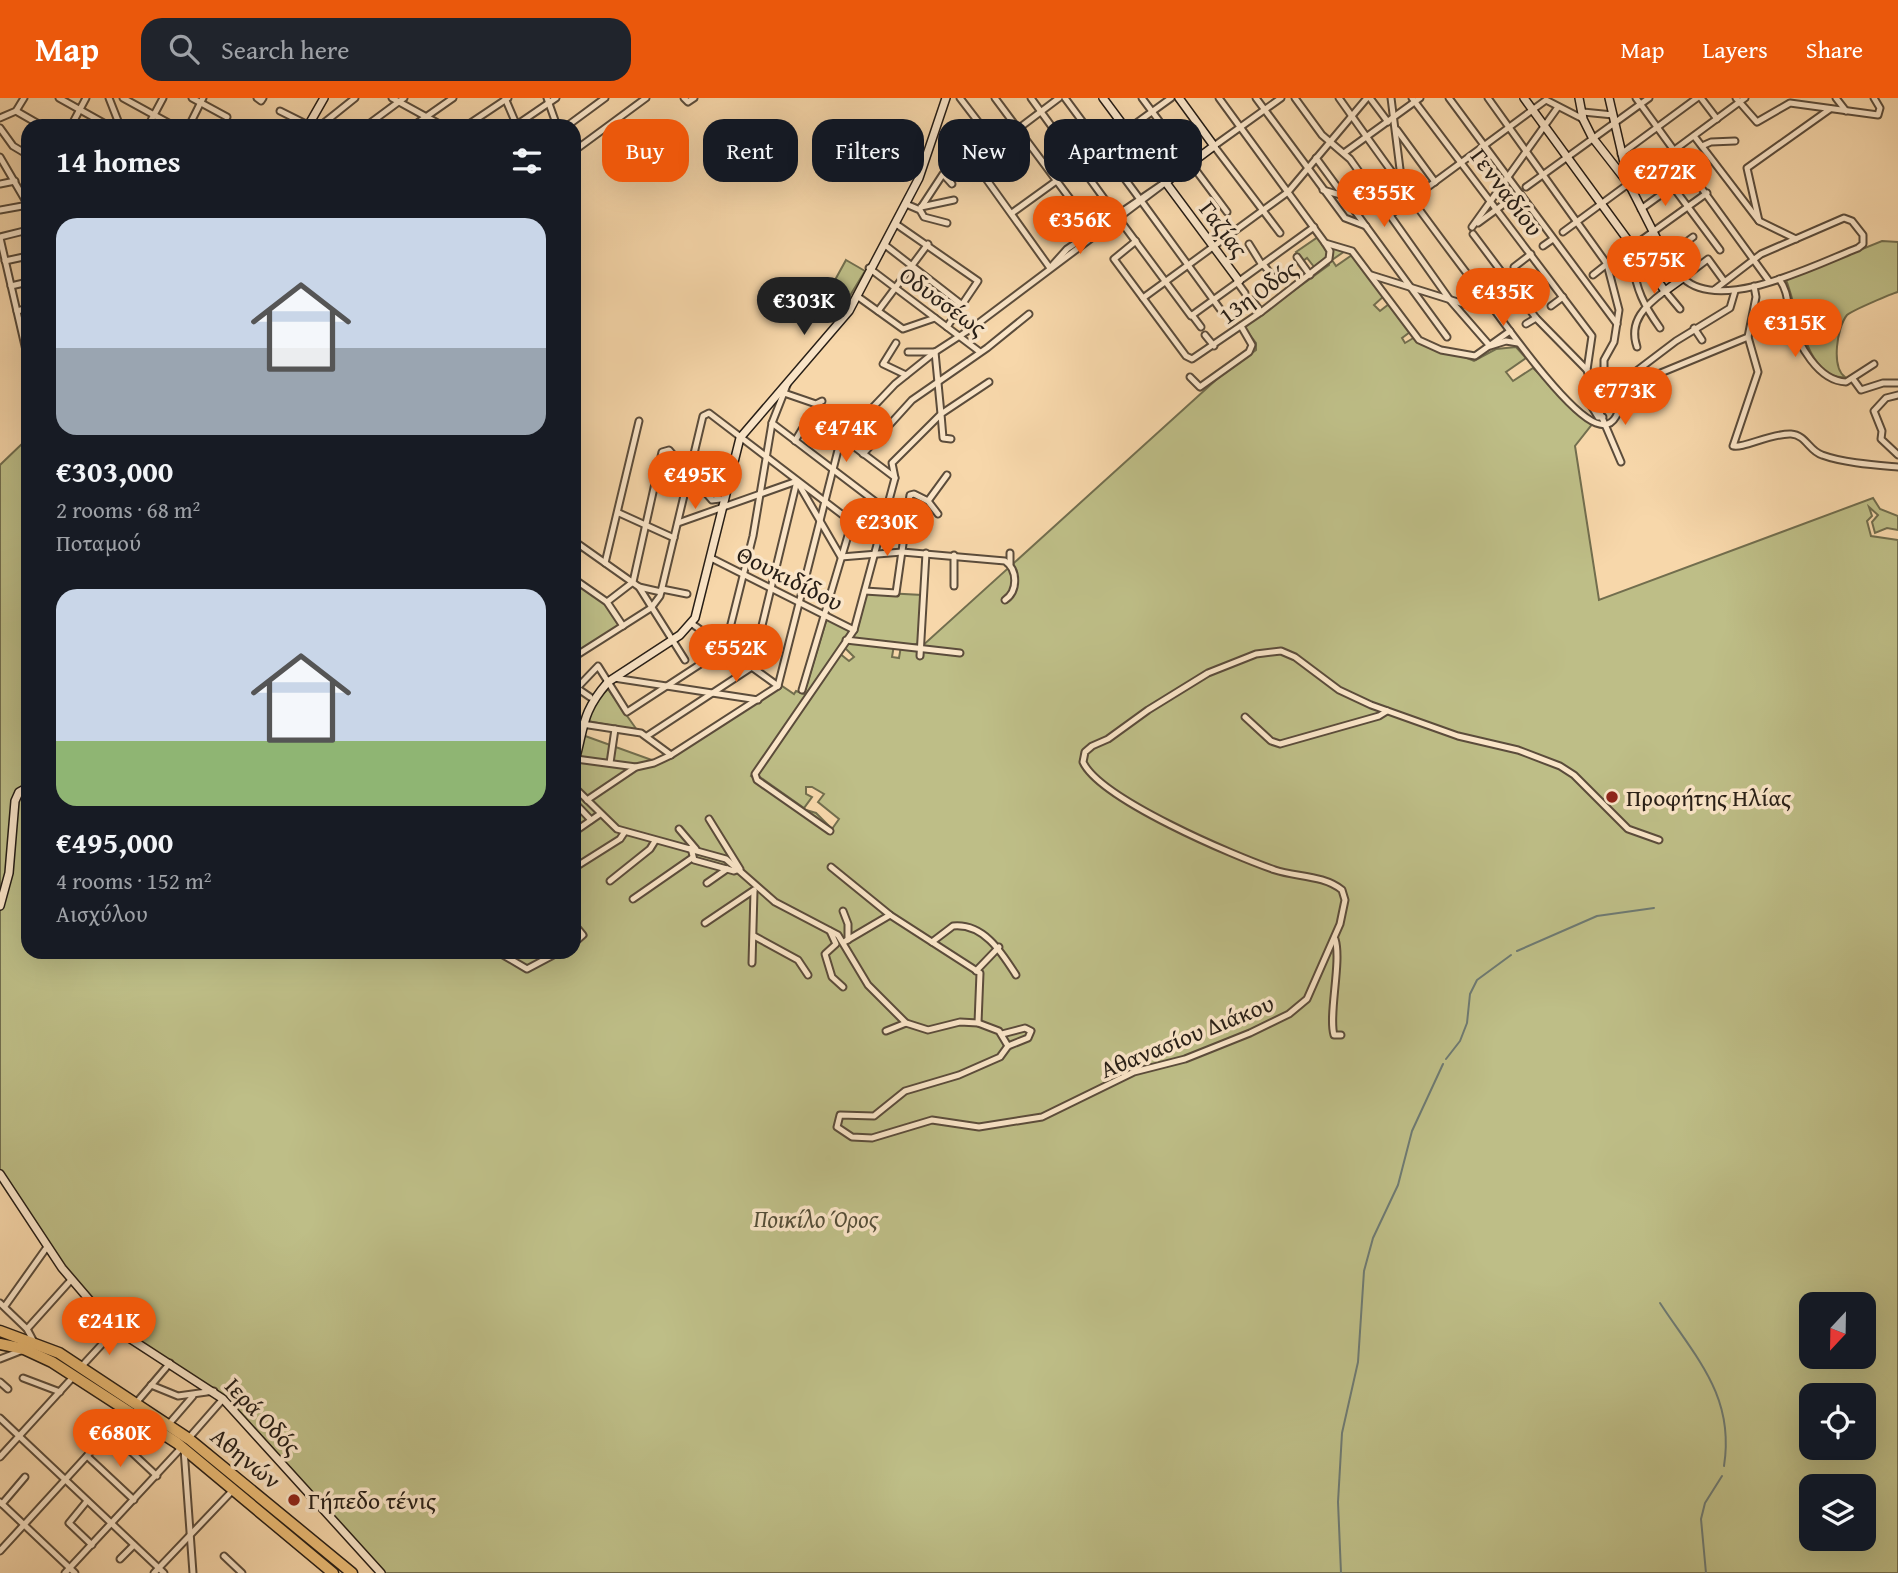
<!DOCTYPE html>
<html lang="en">
<head>
<meta charset="utf-8">
<style>
	:root { --surface:#171b24; --page:#20242c; --text:#f1f3f6; --muted:#9ea1a6; --accent:#ea580c }
	body { margin:0; font-family:"Gentium Book Plus",serif; background:var(--page); color:var(--text); height:100vh; display:flex; flex-direction:column; font-size:26px; white-space:nowrap }
	* { box-sizing:border-box; margin:0 }
	p { font-size:23px; color:var(--muted) }
	.icon { flex:none; width:38px; height:38px; fill:none; stroke:currentColor; stroke-width:2; stroke-linecap:round; stroke-linejoin:round }
	.map { position:relative; flex:1; overflow:hidden }
	.panel { position:absolute; left:21px; top:21px; width:560px; height:840px; display:flex; flex-direction:column; background:var(--surface); border-radius:21px; box-shadow:0 7px 28px #0002 }
	.panel>* { flex:none }
	.top-card { position:absolute; left:602px; top:21px; width:665px; height:63px; display:flex; gap:14px }
	.needle { width:46px; rotate:202deg }
	.fabs { position:absolute; left:1799px; top:1194px; display:grid; gap:14px }
	.fabs a { display:grid; place-items:center; width:77px; height:77px; border-radius:14px; background:var(--surface); box-shadow:0 7px 28px #0002; font-size:35px }
	.price { position:absolute; translate:-50% -60px; padding:0 16px; border-radius:24px; background:var(--accent); color:#fff; font-size:23px; line-height:46px; filter:drop-shadow(0 2px 4px #0008) }
	.price::after { content:''; position:absolute; left:50%; top:42px; width:21px; height:16px; margin-left:-10px; background:inherit; clip-path:polygon(0 0,100% 0,50% 100%) }
	.price.selected { background:#222; color:#fff }
	ul { padding:0; list-style:none }
	li { display:grid; align-content:center; gap:14px; height:371px; padding:0 35px }
	li span { display:grid; place-items:center; height:217px; border-radius:21px; color:#555 }
	li>.icon { margin-inline-start:auto }
	span .icon { width:126px; height:126px; fill:#fffc; stroke-width:1 }
	li b { font-size:30px }
	h2 { display:flex; justify-content:space-between; align-items:center; height:84px; padding:0 35px; font-size:30px }
	.chip { padding:0 24px; border-radius:21px; background:var(--surface); box-shadow:0 7px 28px #0002; font-size:24px; line-height:63px }
	.chip.selected { background:var(--accent); color:#fff }
	header { display:flex; align-items:center; gap:42px; box-sizing:border-box; height:98px; padding:0 35px; background:var(--accent); color:#fff }
	header strong { font-size:33px }
	nav { display:flex; gap:38px; margin-inline-start:auto; font-size:24px }
	.search { width:490px; height:63px; background:var(--page); display:flex; align-items:center; gap:18px; box-sizing:border-box; padding:0 24px; border-radius:21px; color:var(--muted); font-size:26px }
	.map>svg:first-child { display:block }
</style>
</head>
<body>
<header>
<strong>Map</strong>
<div class="search"><svg class="icon" aria-label="search" viewBox="0 0 24 24"><circle cx="10" cy="10" r="6"/><path d="M15 15l6 6"/></svg>Search here</div>
<nav><a>Map</a><a>Layers</a><a>Share</a></nav>
</header>
<div class="map">
<svg width="1898" height="1475" viewBox="0 0 1898 1475">
	<rect width="100%" height="100%" fill="#f7d7aa"/>
	<filter id="stains"><feTurbulence type="fractalNoise" baseFrequency=".00286" numOctaves="4"/><feColorMatrix values="0 0 0 0 .2 0 0 0 0 .09 0 0 0 0 .02 0 0 0 .5 -.17"/></filter>
	<radialGradient id="worn" r=".72"><stop offset=".6" stop-color="#630" stop-opacity="0"/><stop offset="1" stop-color="#630" stop-opacity=".3"/></radialGradient>
	<g fill="#bebe87" stroke="#726e4e" stroke-width="2" fill-rule="evenodd">
		<polygon points="1318,139 1327,153 1326,159 1315,170 1307,160 1303,163 1296,154"/>
		<path d="M1882,143L1898,144V194C1893,195 1851,213 1847,217C1837,229 1831,269 1845,279C1806,283 1796,205 1786,182Z"/>
		<path d="M1330,148L1345,153L1332,162L1336,168L1352,157L1384,198L1374,207L1380,213L1389,206L1410,234L1402,240L1405,245L1415,239L1474,263L1496,251L1516,249L1526,260L1506,274L1513,283L1533,270L1593,325L1575,348L1599,502L1873,400L1880,411L1898,418V432L1887,430L1875,435L1872,424L1878,417L1869,409L1872,418L1867,423L1871,438L1898,442V1475H381L235,1312L130,1240L79,1193L0,1076V367L28,340V854H574V634L660,665L669,661L782,588L794,596L796,593L804,596L827,520L851,533L751,678L796,709L816,715L832,731L839,721L818,704L824,696L812,689H806V696L812,699L804,710L757,677L839,555L849,563L854,559L844,549L848,545L894,547L892,559L899,560L901,548L920,550L1217,281L1256,252V245L1244,229L1329,167ZM1811,1206H1864V1258H1811ZM1811,1297H1864V1349H1811ZM1811,1388H1864V1440H1811Z"/>
		<polygon points="846,162 865,173 837,219 826,213 842,187 835,182"/>
		<polygon points="574,483 606,506 620,527 574,556"/>
		<polygon points="867,494 922,497 920,545 912,547 851,541 858,529"/>
		<polygon points="608,591 637,632 587,623 598,601"/>
	</g>
	<g fill="none" stroke-linecap="round" stroke-linejoin="round">
		<g stroke="#6e7a72" stroke-width="2">
			<polyline points="1517,853 1597,818 1654,810"/>
			<polyline points="1446,961 1460,943 1467,925 1470,896 1477,882 1511,857"/>
			<path d="M1660,1205C1696,1260 1735,1298 1724,1368"/>
			<polyline points="1341,1475 1338,1404 1342,1335 1358,1264 1364,1173 1373,1140 1398,1087 1412,1033 1443,966"/>
			<polyline points="1706,1475 1701,1421 1705,1405 1722,1378"/>
		</g>
		<g stroke="#5b4c3b" stroke-width="9">
			<g id="street">
				<polyline points="59,0 109,28"/>
				<polyline points="109,0 120,28"/>
				<polyline points="123,0 174,28"/>
				<polyline points="192,0 227,19"/>
				<polyline points="257,0 261,3 263,0"/>
				<polyline points="392,0 443,28"/>
				<polyline points="505,0 517,28"/>
				<polyline points="547,0 557,28"/>
				<polyline points="684,0 688,4 694,0"/>
				<polyline points="960,0 996,47"/>
				<polyline points="995,0 1094,133"/>
				<polyline points="1031,0 1116,117"/>
				<polyline points="1065,0 1139,100"/>
				<polyline points="1142,0 1227,114"/>
				<polyline points="1256,0 1345,120 1366,128"/>
				<polyline points="1295,0 1322,37 1350,61 1450,202 1490,248 1506,243 1518,245"/>
				<path d="M1339,0C1385,65 1432,130 1481,194C1503,223 1565,313 1596,325C1617,333 1620,309 1622,295"/>
				<polyline points="1370,0 1388,24"/>
				<polyline points="1391,0 1402,87"/>
				<polyline points="1412,0 1592,238 1587,272 1595,303 1621,364"/>
				<polyline points="1449,0 1617,226"/>
				<polyline points="1488,0 1607,166 1619,212 1614,244 1604,262 1604,272 1609,287 1622,295"/>
				<polyline points="1636,0 1769,183"/>
				<polyline points="1701,0 1717,21"/>
				<polyline points="1736,0 1757,24 1790,5 1878,17 1880,10 1874,0"/>
				<polyline points="1836,0 1846,13"/>
				<polyline points="16,13 42,28"/>
				<polyline points="280,13 310,28"/>
				<polyline points="1583,14 1613,17"/>
				<polyline points="0,20 16,13 24,0"/>
				<polyline points="71,28 86,0"/>
				<polyline points="148,28 163,0"/>
				<polyline points="189,28 203,0"/>
				<polyline points="320,28 355,0"/>
				<polyline points="366,28 404,0"/>
				<polyline points="413,28 453,0"/>
				<polyline points="466,28 508,0"/>
				<polyline points="515,28 556,0"/>
				<polyline points="567,28 605,0"/>
				<polyline points="0,30 13,48 28,57"/>
				<polyline points="1397,32 1435,84"/>
				<polyline points="1694,38 1759,123 1796,141"/>
				<polyline points="1702,48 1711,44 1735,43"/>
				<polyline points="574,53 646,0"/>
				<polyline points="1344,55 1420,0"/>
				<polyline points="1621,56 1697,0"/>
				<polyline points="0,59 28,107"/>
				<polyline points="1316,60 1447,239"/>
				<polyline points="1656,66 1720,152"/>
				<polyline points="0,86 15,83"/>
				<polyline points="1526,89 1649,0"/>
				<polyline points="1323,92 1344,98 1378,102"/>
				<polyline points="1142,104 1223,215"/>
				<polyline points="906,106 920,112 924,119 947,125"/>
				<polyline points="922,108 943,76 952,86"/>
				<polyline points="921,109 954,102"/>
				<polyline points="1641,111 1673,88"/>
				<polyline points="0,112 28,107"/>
				<polyline points="1012,115 1171,0"/>
				<polyline points="1390,117 1546,2 1583,21"/>
				<polyline points="1119,121 1191,218 1314,129"/>
				<polyline points="1759,123 1747,70 1830,11"/>
				<polyline points="1478,125 1519,95"/>
				<polyline points="896,126 978,183 947,229"/>
				<polyline points="1472,129 1558,9"/>
				<polyline points="1563,134 1745,0"/>
				<polyline points="1280,135 1214,48 1281,0"/>
				<polyline points="1473,136 1536,220 1587,272"/>
				<polyline points="0,139 28,132"/>
				<polyline points="0,140 28,261"/>
				<polyline points="1136,143 1114,161 1186,258 1192,261 1261,214 1329,161 1330,153 1325,145 1219,0"/>
				<polyline points="1325,145 1352,153 1419,242 1441,252 1475,258 1510,233"/>
				<polyline points="1249,146 1262,167"/>
				<polyline points="885,147 961,206"/>
				<polyline points="1543,148 1553,141"/>
				<polyline points="1297,159 1310,177"/>
				<path d="M1641,159L1632,164C1637,193 1643,206 1660,230"/>
				<polyline points="1666,159 1693,139"/>
				<polyline points="5,163 28,158"/>
				<polyline points="1632,164 1629,151 1707,95"/>
				<polyline points="1263,166 1273,179"/>
				<polyline points="1514,169 1531,156"/>
				<polyline points="869,170 980,254"/>
				<polyline points="1050,170 974,64 1059,0"/>
				<polyline points="1050,170 1067,151 1164,85"/>
				<polyline points="1371,177 1464,206 1481,194 1517,196"/>
				<polyline points="1593,177 1607,166"/>
				<path d="M1779,181C1789,194 1787,207 1791,222C1798,246 1818,283 1846,284L1874,266"/>
				<polyline points="1237,184 1245,195"/>
				<polyline points="11,188 28,184"/>
				<path d="M1714,192L1761,156L1844,120L1852,123L1863,137V146L1858,150C1817,166 1720,216 1683,180L1708,161L1724,183"/>
				<polyline points="857,198 903,231 935,220"/>
				<polyline points="1143,200 1288,94 1367,0"/>
				<polyline points="1252,202 1261,214"/>
				<polyline points="1551,208 1563,199"/>
				<polyline points="17,213 28,210"/>
				<polyline points="878,213 928,146"/>
				<polyline points="1192,217 1201,229"/>
				<polyline points="1526,226 1536,220"/>
				<polyline points="1694,230 1702,242"/>
				<polyline points="1205,237 1214,248"/>
				<path d="M1748,239L1758,274L1733,348C1742,351 1772,335 1791,336C1806,337 1809,353 1822,357C1844,365 1875,367 1898,369"/>
				<polyline points="896,245 883,266 906,277"/>
				<path d="M1637,249C1628,223 1646,207 1665,193L1680,211"/>
				<polyline points="908,254 935,254"/>
				<polyline points="1190,279 1200,289 1249,254 1252,247 1241,228"/>
				<polyline points="1853,281 1861,292 1883,285 1898,285"/>
				<polyline points="1586,282 1587,301 1598,319 1603,319"/>
				<polyline points="1614,290 1676,243 1730,210 1735,193"/>
				<polyline points="784,295 816,306 822,303"/>
				<polyline points="1622,295 1629,288 1748,239 1756,199 1754,188"/>
				<polyline points="1898,297 1886,300 1874,313 1882,333 1881,341 1898,357"/>
				<polyline points="772,325 906,427"/>
				<polyline points="844,341 893,378"/>
				<polyline points="951,341 943,340 941,316 989,284"/>
				<polyline points="795,343 804,328 822,333"/>
				<polyline points="863,356 912,302 987,250 1029,216"/>
				<polyline points="895,380 892,365 941,316 935,254"/>
				<path d="M798,385L841,459L902,454L1005,463C1018,472 1018,493 1005,502"/>
				<polyline points="928,403 947,377"/>
				<polyline points="619,415 674,440"/>
				<polyline points="678,425 797,383"/>
				<polyline points="574,443 639,489 661,494"/>
				<polyline points="1010,455 1010,466"/>
				<polyline points="574,457 580,448"/>
				<polyline points="711,460 854,532"/>
				<polyline points="605,465 639,323"/>
				<polyline points="574,481 607,504 623,528"/>
				<polyline points="954,488 954,457"/>
				<polyline points="639,489 685,562"/>
				<polyline points="662,491 687,496"/>
				<polyline points="865,493 896,495 910,397 914,396 928,403 938,416"/>
				<polyline points="607,504 633,484 662,354 669,352 712,402 720,401"/>
				<polyline points="691,525 778,588"/>
				<polyline points="846,542 960,555"/>
				<polyline points="920,558 926,455"/>
				<polyline points="574,559 651,510 660,498 703,318 709,315 878,444"/>
				<polyline points="614,580 758,602"/>
				<polyline points="574,588 590,599"/>
				<polyline points="577,590 598,568 627,614 725,550 753,438 772,325 787,287"/>
				<polyline points="802,592 852,424"/>
				<polyline points="1245,619 1271,643 1280,646 1379,618 1387,613"/>
				<polyline points="582,626 641,635 671,657"/>
				<polyline points="647,638 752,569 797,383"/>
				<polyline points="576,661 636,669"/>
				<polyline points="610,665 615,631"/>
				<polyline points="574,689 617,731 726,761 775,804 838,837 868,887 906,925 928,932 960,924 978,925 999,933 1008,948"/>
				<polyline points="587,702 636,669 654,665 671,657 778,588 840,344 895,286 935,254 972,230 1166,84"/>
				<polyline points="574,704 591,722"/>
				<polyline points="679,731 696,751"/>
				<polyline points="830,733 757,682 755,676 854,532 895,380"/>
				<polyline points="574,734 600,716"/>
				<polyline points="691,750 694,762 734,773 740,771 709,721"/>
				<polyline points="831,769 890,817"/>
				<polyline points="574,770 620,741 624,735"/>
				<polyline points="610,783 650,751 655,743"/>
				<polyline points="707,785 727,771"/>
				<polyline points="633,801 692,760"/>
				<polyline points="843,813 848,826 848,842"/>
				<polyline points="705,825 754,792"/>
				<polyline points="574,826 583,837 574,845"/>
				<polyline points="830,833 836,846 825,856 832,879 843,889"/>
				<polyline points="754,838 798,862 808,877"/>
				<path d="M1335,841C1342,863 1328,917 1334,937H1341"/>
				<polyline points="844,844 890,817 980,875 978,925"/>
				<path d="M932,844L953,828C984,825 1002,855 1016,877"/>
				<polyline points="498,854 527,871 559,854"/>
				<polyline points="752,865 754,793"/>
				<polyline points="976,873 999,849"/>
				<polyline points="886,933 906,925"/>
				<polyline points="1002,936 1025,930 1031,933 1028,940 1008,948"/>
				<path d="M1008,948L1000,959L959,977L905,993L874,1018L840,1017L837,1029L852,1039L872,1040L932,1022L979,1029L1042,1019L1134,974L1185,961L1250,935L1289,916L1307,901L1340,826L1345,802L1342,792C1324,777 1296,779 1275,772C1234,758 1100,701 1083,664L1085,654L1092,648L1108,641L1148,612L1208,575L1256,556L1281,553L1295,559L1339,592L1371,607L1458,638L1518,652L1560,668L1574,677L1628,731L1659,742"/>
				<polyline points="0,1205 27,1231 34,1244"/>
				<polyline points="5,1208 47,1149"/>
				<polyline points="27,1231 71,1182"/>
				<polyline points="0,1261 23,1252"/>
				<polyline points="81,1269 116,1231"/>
				<polyline points="23,1280 60,1294"/>
				<polyline points="0,1284 8,1291"/>
				<polyline points="151,1287 178,1298 214,1293"/>
				<polyline points="136,1305 170,1265"/>
				<polyline points="0,1320 164,1475"/>
				<polyline points="168,1327 193,1298"/>
				<polyline points="109,1333 157,1378"/>
				<polyline points="188,1341 223,1301"/>
				<polyline points="184,1351 193,1475"/>
				<polyline points="87,1358 134,1402"/>
				<polyline points="0,1359 74,1278"/>
				<polyline points="87,1403 69,1425 92,1447"/>
				<polyline points="0,1404 75,1475"/>
				<polyline points="2,1406 25,1379"/>
				<polyline points="0,1453 128,1313"/>
				<polyline points="224,1458 242,1475"/>
				<polyline points="120,1461 134,1447"/>
				<polyline points="65,1475 182,1349"/>
				<polyline points="154,1475 234,1391"/>
			</g>
		</g>
		<g stroke="#271e16" stroke-width="10">
			<g id="secondary">
				<polyline points="1103,0 1239,183"/>
				<polyline points="1524,0 1665,193 1683,180 1666,159 1629,86 1609,0"/>
				<polyline points="1579,0 1583,21 1592,39 1624,80"/>
				<polyline points="308,28 324,0"/>
				<polyline points="1166,84 1214,48 1179,0"/>
				<path d="M574,666C585,630 580,616 608,584L680,537L695,520L740,340L849,213L919,80L946,0"/>
				<polyline points="0,808 9,775 15,703 19,694 28,689"/>
				<polyline points="0,1076 62,1170 104,1219 123,1236 223,1301 381,1475"/>
			</g>
		</g>
		<g stroke="#271e16" stroke-width="13">
			<g id="highway">
				<polyline points="0,1233 59,1255 189,1341 352,1475"/>
				<polyline points="0,1246 24,1251 52,1264 177,1345 333,1475"/>
			</g>
		</g>
		<use href="#street" stroke="#fae5c8" stroke-width="5"/>
		<use href="#secondary" stroke="#fae5c8" stroke-width="7"/>
		<use href="#highway" stroke="#ecbc75" stroke-width="10"/>
	</g>
	<g fill="#8f2418" stroke="#fae5c8" stroke-width="2.5">
		<circle cx="1612" cy="699" r="7"/>
		<circle cx="294" cy="1402" r="7"/>
	</g>
	<g text-anchor="middle" dominant-baseline="central" stroke-width="7" stroke-linejoin="round" paint-order="stroke">
		<g font-size="24" fill="#271e16" stroke="#fae5c8">
			<text transform="translate(1507 94) rotate(53)">Γενναδίου</text>
			<text transform="translate(1224 131) rotate(53)">Γαζίας</text>
			<text transform="translate(1258 194) rotate(-36)">13η Οδός</text>
			<text transform="translate(943 203) rotate(36)">Οδυσσέως</text>
			<text transform="translate(790 480) rotate(27)">Θουκιδίδου</text>
			<text transform="translate(1187 938) rotate(-22)">Αθανασίου Διάκου</text>
			<text transform="translate(263 1318) rotate(46)">Ιερά Οδός</text>
			<text transform="translate(246 1360) rotate(39)">Αθηνών</text>
		</g>
		<g font-size="24" fill="#271e16" stroke="#fae5c8" text-anchor="start">
			<text x="1626" y="699">Προφήτης Ηλίας</text>
			<text x="308" y="1402">Γήπεδο τένις</text>
		</g>
		<g font-size="24" font-style="italic" fill="#544e38" stroke="#fae5c8">
			<text x="816" y="1120">Ποικίλο Όρος</text>
		</g>
	</g>
	<rect width="100%" height="100%" filter="url(#stains)"/>
	<rect width="100%" height="100%" fill="url(#worn)"/>
</svg>
<div class="fabs">
<a><svg class="needle" viewBox="-14 -14 28 28"><path d="M0-13l5 13h-10z" fill="#e53935"/><path d="M0 13l5-13h-10z" fill="#9ea1a6"/></svg></a>
<a><svg class="icon" aria-label="locate" viewBox="0 0 24 24"><circle cx="12" cy="12" r="6"/><path d="M12 2v4M12 18v4M2 12h4M18 12h4"/></svg></a>
<a><svg class="icon" aria-label="layers" viewBox="0 0 24 24"><path d="M12 4l9 5-9 5-9-5zM3 14l9 5 9-5"/></svg></a>
</div>
<b class="price" style="left:1665px;top:110px">€272K</b>
<b class="price" style="left:1384px;top:131px">€355K</b>
<b class="price" style="left:1080px;top:158px">€356K</b>
<b class="price" style="left:1654px;top:198px">€575K</b>
<b class="price" style="left:1503px;top:230px">€435K</b>
<b class="price selected" style="left:804px;top:239px">€303K</b>
<b class="price" style="left:1795px;top:261px">€315K</b>
<b class="price" style="left:1625px;top:329px">€773K</b>
<b class="price" style="left:846px;top:366px">€474K</b>
<b class="price" style="left:695px;top:413px">€495K</b>
<b class="price" style="left:887px;top:460px">€230K</b>
<b class="price" style="left:736px;top:586px">€552K</b>
<b class="price" style="left:109px;top:1259px">€241K</b>
<b class="price" style="left:120px;top:1371px">€680K</b>
<div class="top-card">
<a class="chip selected">Buy</a>
<a class="chip">Rent</a>
<a class="chip">Filters</a>
<a class="chip">New</a>
<a class="chip">Apartment</a>
</div>
<section class="panel">
<h2>14 homes<svg class="icon" aria-label="filters" viewBox="0 0 24 24"><path d="M4 7h16M4 17h16"/><circle cx="9" cy="7" r="2"/><circle cx="15" cy="17" r="2"/></svg></h2>
<ul>
<li><span style="background:linear-gradient(#c9d6e8 60%,#9aa5b1 0)"><svg class="icon" aria-label="home" viewBox="0 0 24 24"><path d="M3 11l9-7 9 7M6 9v11h12V9"/></svg></span><div><b>€303,000</b><p>2 rooms · 68 m²</p><p>Ποταμού</p></div></li>
<li><span style="background:linear-gradient(#c9d6e8 70%,#8fb573 0)"><svg class="icon" aria-label="home" viewBox="0 0 24 24"><path d="M3 11l9-7 9 7M6 9v11h12V9"/></svg></span><div><b>€495,000</b><p>4 rooms · 152 m²</p><p>Αισχύλου</p></div></li>
</ul>
</section>
</div>
</body>
</html>
